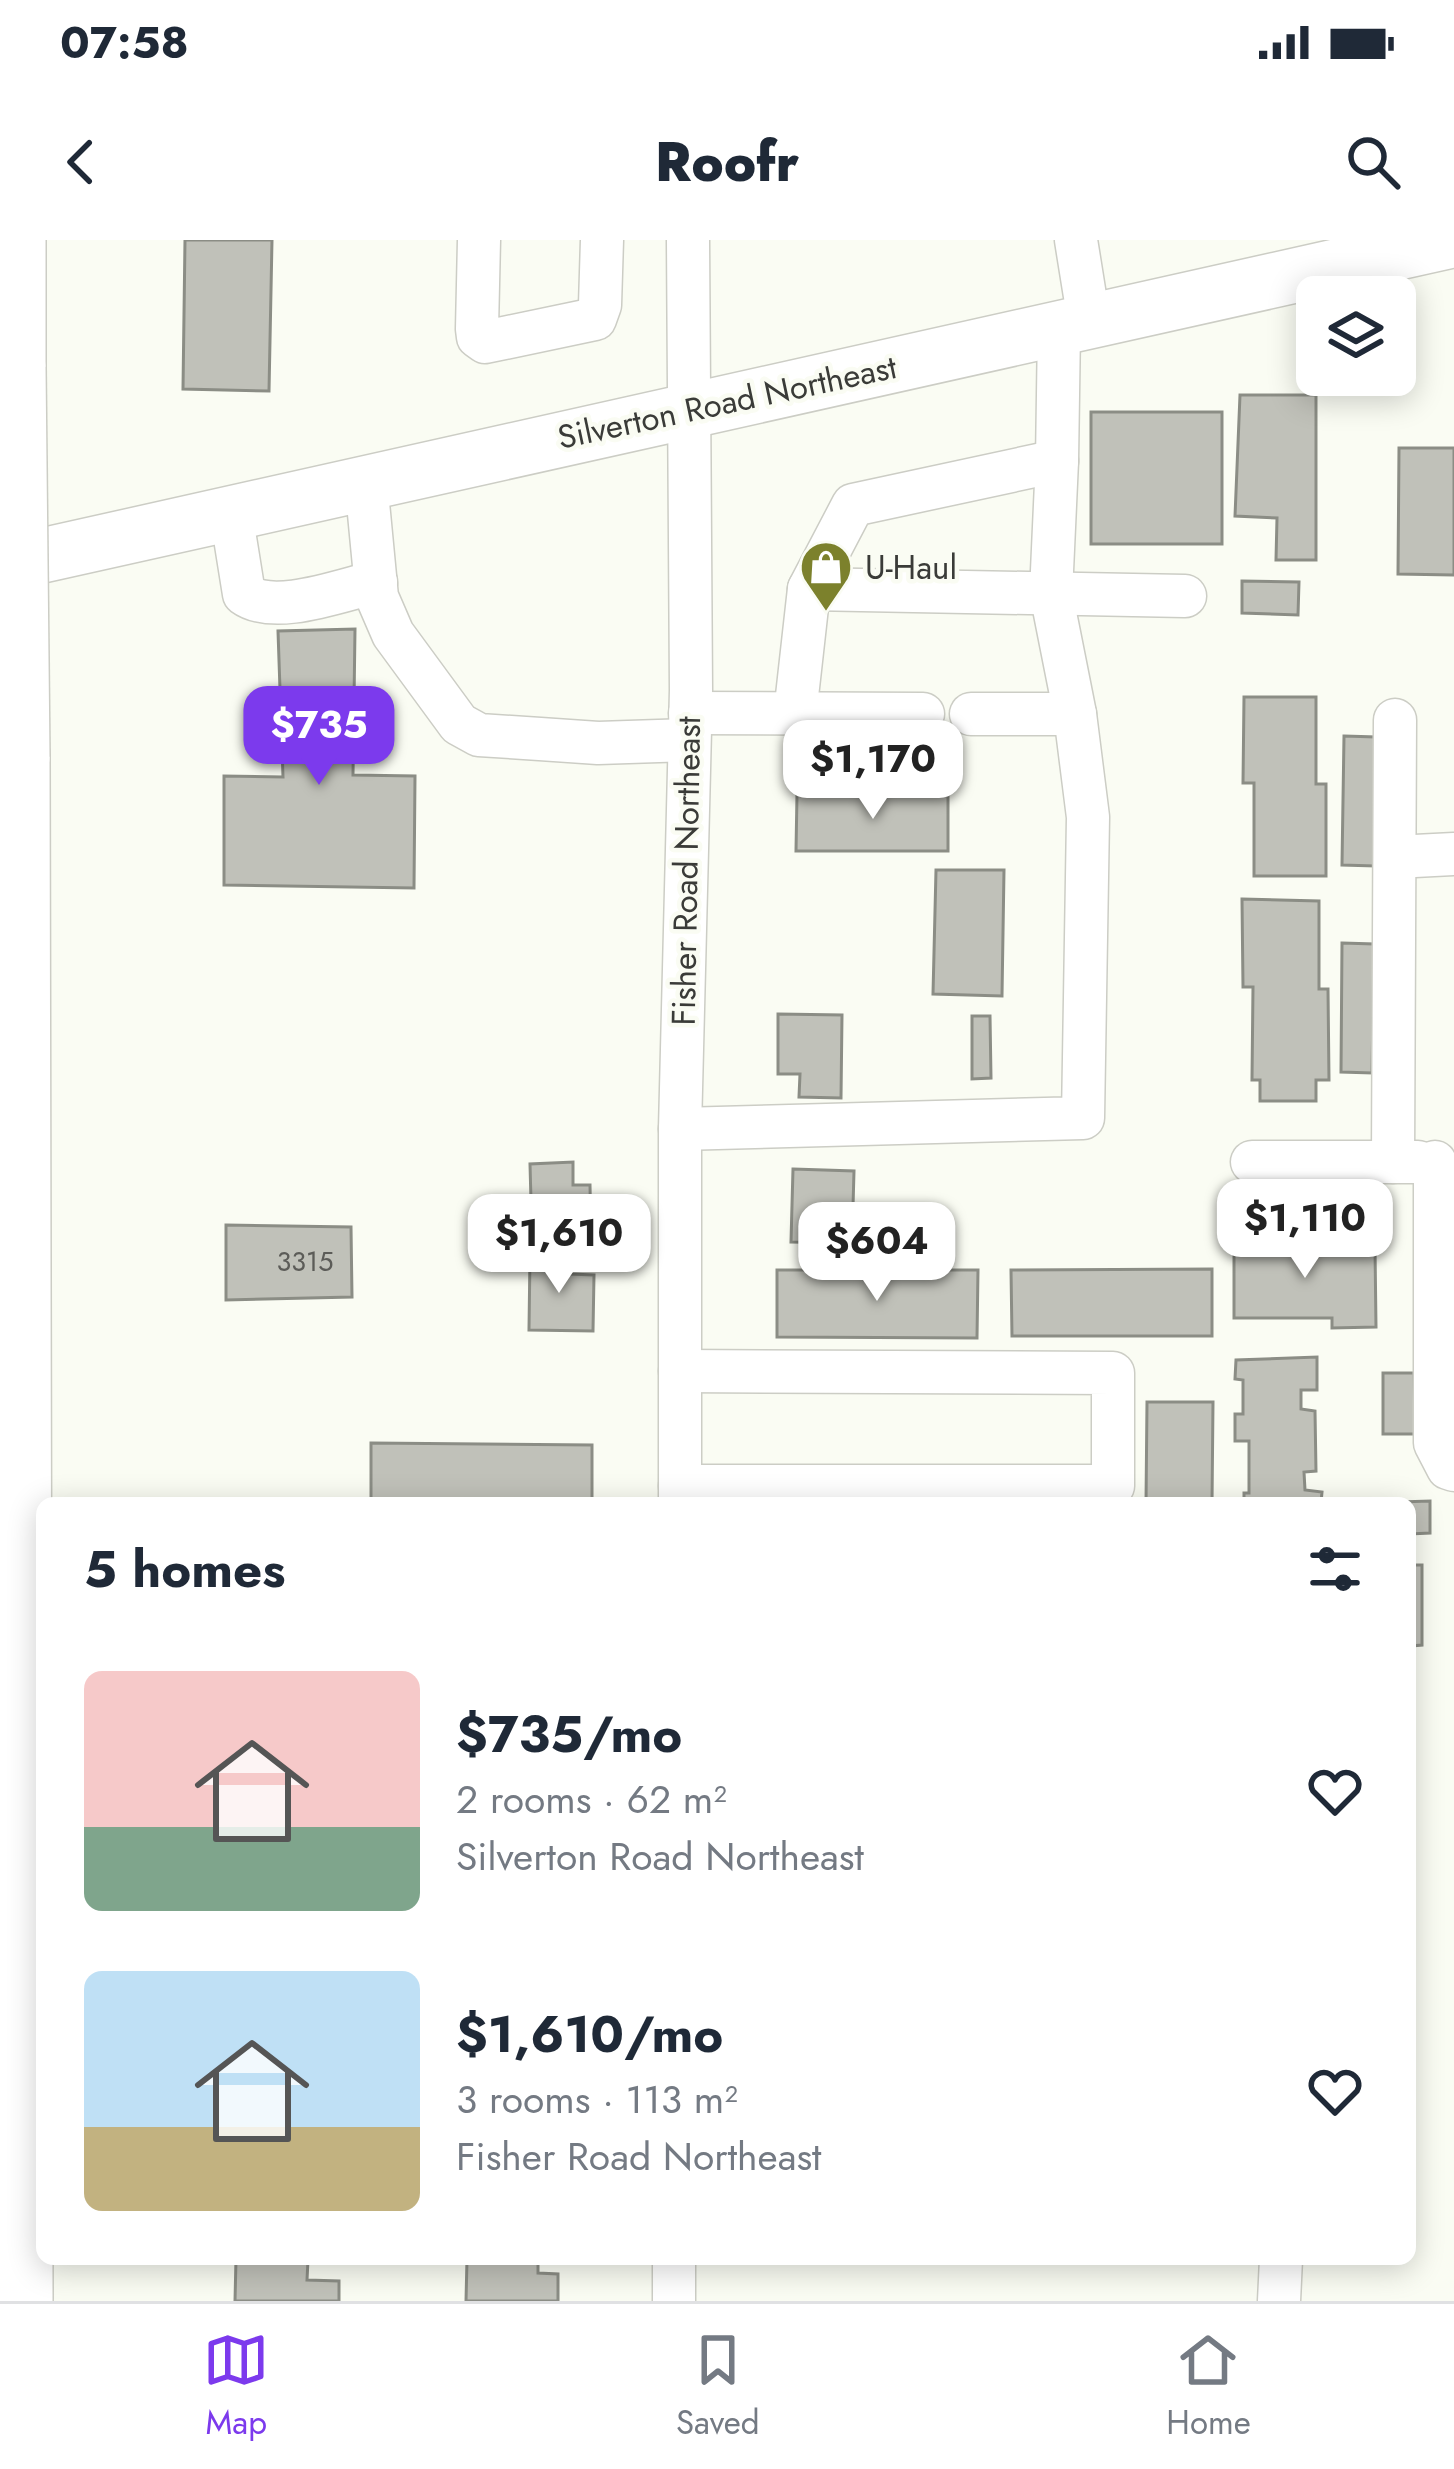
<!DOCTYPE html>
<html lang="en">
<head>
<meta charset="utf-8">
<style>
	:root { --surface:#fff; --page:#f6f6f7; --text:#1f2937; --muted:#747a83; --line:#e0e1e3; --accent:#7c3aed }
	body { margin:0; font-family:Jost,sans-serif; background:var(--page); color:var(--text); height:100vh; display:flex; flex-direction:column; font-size:45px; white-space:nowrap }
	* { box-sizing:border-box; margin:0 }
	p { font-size:39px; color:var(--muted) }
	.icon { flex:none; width:66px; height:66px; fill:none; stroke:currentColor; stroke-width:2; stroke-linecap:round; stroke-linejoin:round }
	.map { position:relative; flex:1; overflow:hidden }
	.side { position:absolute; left:36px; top:1257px; width:1380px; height:768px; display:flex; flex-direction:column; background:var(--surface); border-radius:18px; box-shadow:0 6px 30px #0003 }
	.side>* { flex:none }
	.buttons { position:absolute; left:1296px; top:36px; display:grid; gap:24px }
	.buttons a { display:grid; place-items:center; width:120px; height:120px; border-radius:18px; background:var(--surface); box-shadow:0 6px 30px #0003; font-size:60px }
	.price { position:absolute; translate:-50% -102px; padding:0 27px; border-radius:24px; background:#fff; color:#222; font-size:39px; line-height:78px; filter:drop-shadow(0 3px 6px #0008) }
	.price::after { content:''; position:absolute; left:50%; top:72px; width:36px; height:27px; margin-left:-18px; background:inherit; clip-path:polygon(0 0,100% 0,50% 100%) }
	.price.selected { background:var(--accent); color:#fff }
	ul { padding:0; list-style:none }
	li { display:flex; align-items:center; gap:36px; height:300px; padding:0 48px }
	li span { display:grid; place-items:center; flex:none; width:336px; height:240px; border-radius:18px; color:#555 }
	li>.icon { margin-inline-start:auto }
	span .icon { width:144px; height:144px; fill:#fffc; stroke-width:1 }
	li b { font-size:51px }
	h2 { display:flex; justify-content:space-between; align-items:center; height:144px; padding:0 48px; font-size:51px }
	.status { display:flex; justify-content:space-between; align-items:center; height:84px; padding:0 60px; background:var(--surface); direction:ltr }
	.status svg { height:33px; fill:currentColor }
	header { display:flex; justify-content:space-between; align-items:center; height:156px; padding:0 48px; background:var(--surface); font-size:54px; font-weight:800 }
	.menu { display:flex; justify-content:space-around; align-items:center; height:168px; border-top:3px solid var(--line); background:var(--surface); font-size:33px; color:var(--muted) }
	.menu a { display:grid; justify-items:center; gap:6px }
	.menu .selected { color:var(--accent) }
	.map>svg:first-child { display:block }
</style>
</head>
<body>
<div class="status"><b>07:58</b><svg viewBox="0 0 49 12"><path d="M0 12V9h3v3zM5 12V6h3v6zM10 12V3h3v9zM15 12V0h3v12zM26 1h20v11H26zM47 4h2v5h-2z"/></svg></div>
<header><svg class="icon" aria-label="back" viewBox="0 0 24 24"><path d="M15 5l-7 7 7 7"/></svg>Roofr<svg class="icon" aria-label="search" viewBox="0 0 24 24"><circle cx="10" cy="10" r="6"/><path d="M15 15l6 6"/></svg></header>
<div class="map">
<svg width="1454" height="2061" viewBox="0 0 1454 2061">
	<rect width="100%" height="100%" fill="#fafcf3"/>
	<g fill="#c0c1b9" stroke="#8b8d85" stroke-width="3">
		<polygon points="185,0 272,0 269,151 183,149"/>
		<polygon points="1240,155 1316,155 1316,320 1276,320 1277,278 1235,276"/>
		<rect x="1091" y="172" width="131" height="132"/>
		<polygon points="1399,208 1454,208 1454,335 1398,334"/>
		<polygon points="1242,341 1299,342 1298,375 1242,373"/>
		<polygon points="355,389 353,535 415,536 414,648 224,645 224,536 283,537 278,391"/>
		<polygon points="1244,457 1316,457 1316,544 1326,544 1326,636 1254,636 1254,543 1243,543"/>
		<polygon points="1344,496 1376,497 1375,626 1342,625"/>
		<polygon points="948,550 948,611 796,611 797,554"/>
		<polygon points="936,630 1004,630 1002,756 933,754"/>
		<polygon points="1242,659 1319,661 1319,749 1328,749 1329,840 1316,840 1316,861 1260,861 1260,840 1252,840 1253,747 1243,747"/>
		<polygon points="1342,703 1374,704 1372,833 1341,832"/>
		<polygon points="778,774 842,775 841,858 799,857 800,834 778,834"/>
		<polygon points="972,776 990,776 991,838 972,839"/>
		<polygon points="573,922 573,945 590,945 591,997 532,998 530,924"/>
		<polygon points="793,929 854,931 852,1003 791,1002"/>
		<polygon points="1258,948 1356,948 1356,982 1258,981"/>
		<polygon points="226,985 351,987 352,1057 226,1060"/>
		<polygon points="1234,999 1334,1000 1334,1007 1375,1008 1376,1087 1332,1088 1332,1078 1234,1078"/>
		<polygon points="530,1015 570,1016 570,1034 594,1035 593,1091 529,1090"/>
		<polygon points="1212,1029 1212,1096 1012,1096 1011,1030"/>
		<polygon points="777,1030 978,1030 977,1098 777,1097"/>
		<polygon points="1317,1117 1317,1150 1301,1150 1301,1169 1315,1171 1316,1231 1304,1232 1305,1250 1322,1252 1321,1263 1244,1263 1244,1253 1249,1253 1249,1201 1235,1201 1235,1174 1243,1174 1243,1140 1235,1139 1236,1120"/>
		<polygon points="1383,1133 1414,1133 1415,1194 1383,1194"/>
		<polygon points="1147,1162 1213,1162 1212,1263 1146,1263"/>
		<polygon points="371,1203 592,1205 592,1263 371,1263"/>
		<polygon points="1430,1261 1430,1293 1410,1294 1410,1263 1365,1263"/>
		<polygon points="1410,1325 1422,1325 1422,1405 1410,1406"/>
		<polygon points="236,2019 308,2020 307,2040 339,2041 339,2061 235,2061"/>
		<polygon points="467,2019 538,2019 538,2033 558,2034 558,2061 466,2061"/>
	</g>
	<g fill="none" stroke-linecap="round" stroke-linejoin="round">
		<g stroke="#cccdc5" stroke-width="45">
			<g id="minor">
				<polyline points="479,0 477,89 478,97 485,102 595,79 600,65 602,0"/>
				<polyline points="1076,0 1089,81"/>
				<polyline points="366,242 377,357 393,394 459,484 479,495 540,499 598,503 689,500"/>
				<path d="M231,273L244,354C274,376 341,350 376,342"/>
				<polyline points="809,349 1185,356"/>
				<polyline points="690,473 923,474"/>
				<polyline points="795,474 809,349 853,265 1057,221"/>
				<polyline points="971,474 1075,474"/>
				<polyline points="1395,617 1454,614"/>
				<polyline points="680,889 1083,878 1088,577 1075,474 1051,353 1057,221 1059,88"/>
				<polyline points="1252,922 1418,922"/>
				<polyline points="1393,922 1395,480"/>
				<polyline points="1435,922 1435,1203 1448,1228 1454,1230"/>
				<polyline points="680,1131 1113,1133 1113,1246 680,1246"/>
				<polyline points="680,1263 680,889 691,450 688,0"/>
				<polyline points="674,2019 674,2061"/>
				<polyline points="1279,2061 1281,2019"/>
			</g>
		</g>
		<g stroke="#cccdc5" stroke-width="57">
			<polyline id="major" points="0,325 1454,0"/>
		</g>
		<g stroke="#cccdc5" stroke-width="66">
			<g id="highway">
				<polyline points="14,127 14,0"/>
				<polyline points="18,517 21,2061"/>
			</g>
		</g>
		<use href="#minor" stroke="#fff" stroke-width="42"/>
		<use href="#major" stroke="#fff" stroke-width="54"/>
		<use href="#highway" stroke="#fff" stroke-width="63"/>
		<g stroke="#cccdc5" stroke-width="66" stroke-linecap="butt">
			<polyline id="highway-bridge" points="14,127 18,517"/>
		</g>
		<use href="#highway-bridge" stroke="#fff" stroke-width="63"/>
	</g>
	<defs>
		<g id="shop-pin" transform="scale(2.7)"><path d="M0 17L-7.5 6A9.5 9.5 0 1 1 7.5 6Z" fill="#7c812c" stroke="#fafcf3"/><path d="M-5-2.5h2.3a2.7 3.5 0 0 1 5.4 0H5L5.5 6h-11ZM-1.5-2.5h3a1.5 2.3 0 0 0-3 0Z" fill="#fff"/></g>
	</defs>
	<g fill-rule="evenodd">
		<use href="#shop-pin" x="826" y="327"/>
	</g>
	<g text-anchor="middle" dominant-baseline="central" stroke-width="9" stroke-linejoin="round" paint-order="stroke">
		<g font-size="27" fill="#5c5c58">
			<text x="305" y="1021">3315</text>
		</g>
		<g font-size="33" fill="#3a3b38" stroke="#fafcf3">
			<text transform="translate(727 162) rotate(-12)">Silverton Road Northeast</text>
			<text transform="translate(686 631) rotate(-89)">Fisher Road Northeast</text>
		</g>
		<g font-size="33" fill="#3a3b38" stroke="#fafcf3" text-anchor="start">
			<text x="865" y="327">U-Haul</text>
		</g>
	</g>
</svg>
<div class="buttons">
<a><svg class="icon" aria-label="layers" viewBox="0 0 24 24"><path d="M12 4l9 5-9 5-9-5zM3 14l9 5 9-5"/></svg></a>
</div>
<b class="price selected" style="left:319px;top:548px">$735</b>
<b class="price" style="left:873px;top:582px">$1,170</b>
<b class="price" style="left:1305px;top:1041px">$1,110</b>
<b class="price" style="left:559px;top:1056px">$1,610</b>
<b class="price" style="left:877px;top:1064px">$604</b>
<section class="side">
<h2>5 homes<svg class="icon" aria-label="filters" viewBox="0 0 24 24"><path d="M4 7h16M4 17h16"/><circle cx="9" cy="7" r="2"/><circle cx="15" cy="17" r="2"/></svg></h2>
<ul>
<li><span style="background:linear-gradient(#f6c9c9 65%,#7fa58c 0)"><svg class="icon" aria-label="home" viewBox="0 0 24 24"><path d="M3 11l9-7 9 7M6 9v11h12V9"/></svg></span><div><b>$735/mo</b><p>2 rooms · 62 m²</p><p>Silverton Road Northeast</p></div><svg class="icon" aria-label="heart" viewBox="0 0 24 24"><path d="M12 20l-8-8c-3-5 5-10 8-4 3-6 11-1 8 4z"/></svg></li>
<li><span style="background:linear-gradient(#bfe0f5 65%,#c2b280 0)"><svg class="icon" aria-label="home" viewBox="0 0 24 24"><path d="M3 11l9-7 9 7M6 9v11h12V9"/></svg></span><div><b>$1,610/mo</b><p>3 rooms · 113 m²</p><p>Fisher Road Northeast</p></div><svg class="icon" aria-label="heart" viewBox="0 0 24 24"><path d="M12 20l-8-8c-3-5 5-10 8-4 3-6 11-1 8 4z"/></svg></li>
</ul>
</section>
</div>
<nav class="menu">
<a class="selected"><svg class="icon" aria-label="map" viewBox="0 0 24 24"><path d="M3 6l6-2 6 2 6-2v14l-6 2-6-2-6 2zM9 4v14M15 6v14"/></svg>Map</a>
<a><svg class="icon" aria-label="saved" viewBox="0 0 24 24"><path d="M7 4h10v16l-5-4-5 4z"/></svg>Saved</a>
<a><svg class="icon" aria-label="home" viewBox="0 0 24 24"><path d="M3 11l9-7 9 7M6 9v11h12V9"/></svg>Home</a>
</nav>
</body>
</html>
